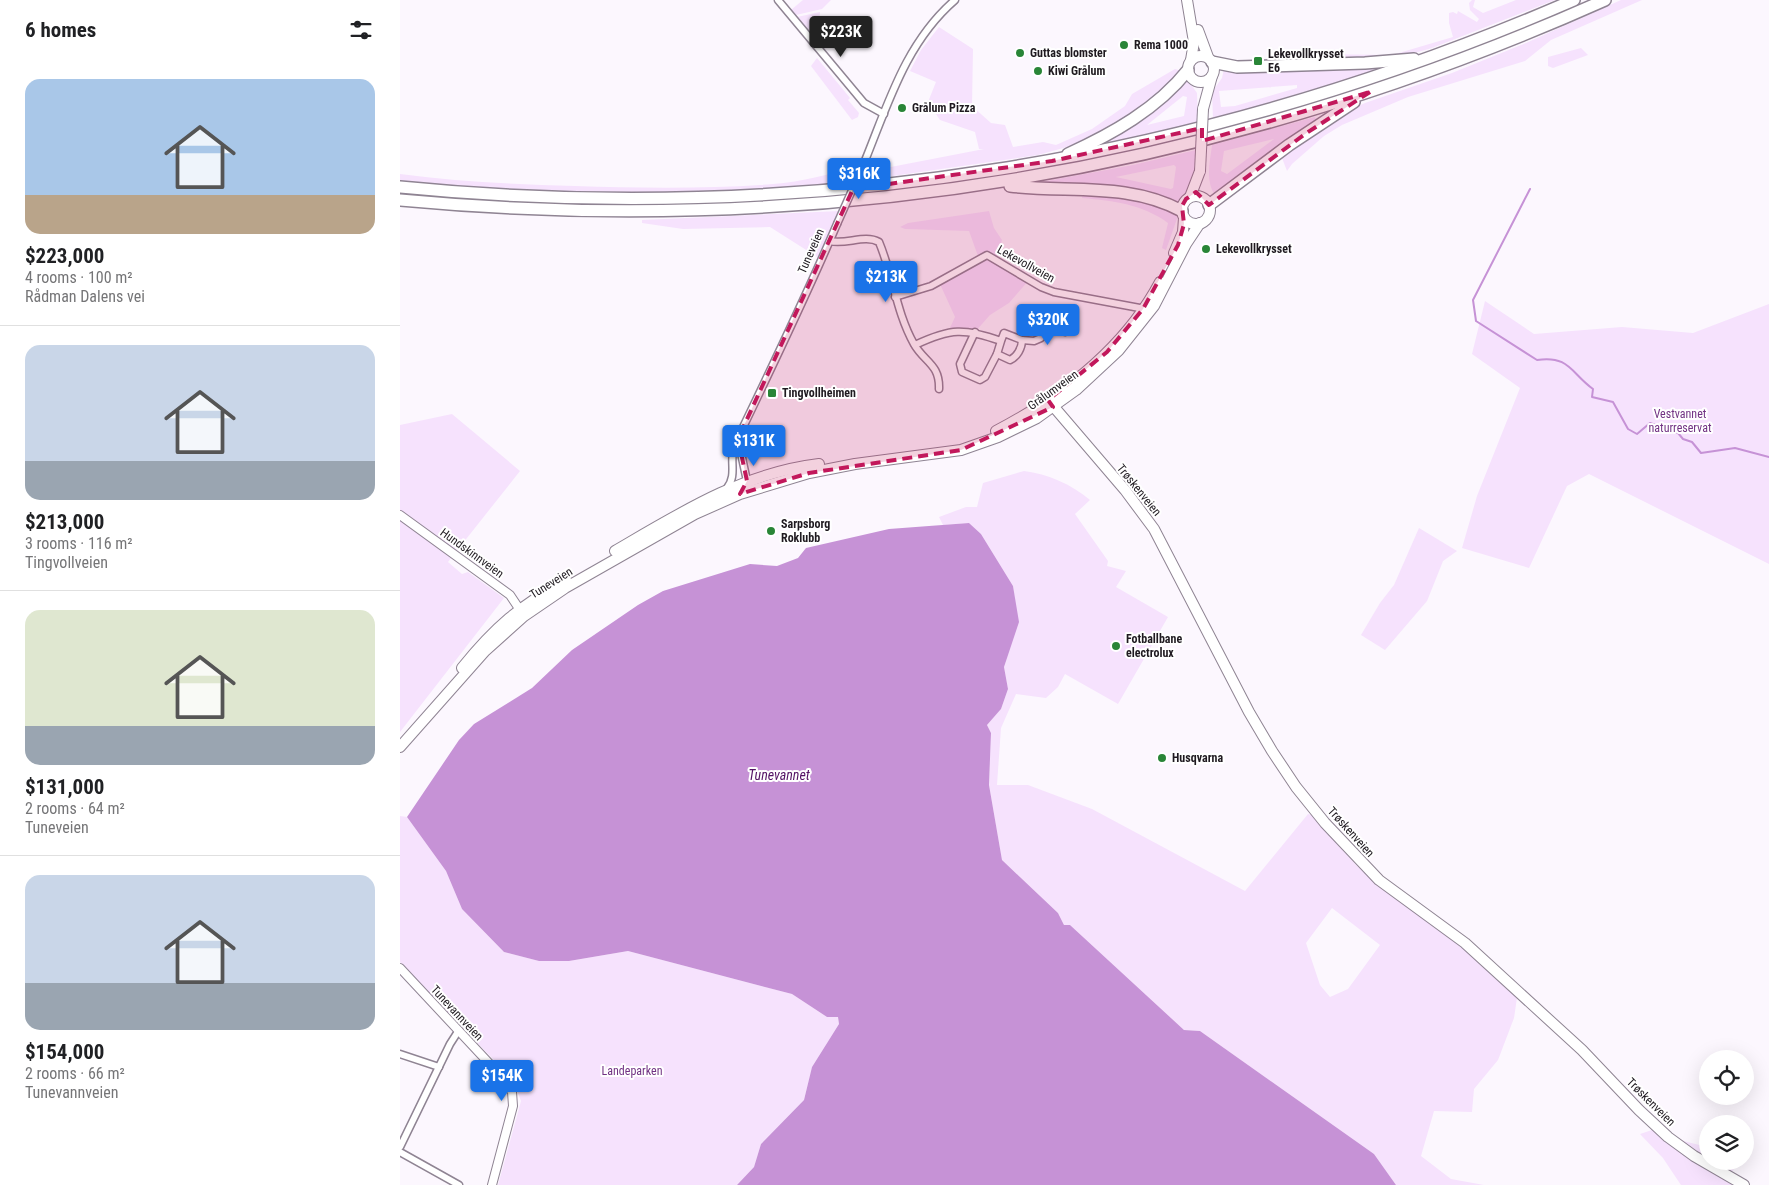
<!DOCTYPE html>
<html lang="en">
<head>
<meta charset="utf-8">
<style>
	:root { --surface:#fff; --page:#f2f2f2; --text:#202124; --muted:#757577; --line:#e0e0e0; --accent:#1a73e8 }
	body { margin:0; font-family:"Roboto Condensed",sans-serif; background:var(--page); color:var(--text); height:100vh; display:flex; flex-direction:column; font-size:19px; white-space:nowrap }
	* { box-sizing:border-box; margin:0 }
	p { font-size:16px; color:var(--muted) }
	.icon { flex:none; width:28px; height:28px; fill:none; stroke:currentColor; stroke-width:2; stroke-linecap:round; stroke-linejoin:round }
	.map { position:relative; flex:1; overflow:hidden }
	.details { display:flex; flex-direction:column; background:var(--surface); width:400px }
	.details>* { flex:none }
	.tools { position:absolute; left:1299px; top:1050px; display:grid; gap:10px }
	.tools a { display:grid; place-items:center; width:55px; height:55px; border-radius:50%; background:var(--surface); box-shadow:0 5px 20px #0002; font-size:25px }
	.price { position:absolute; translate:-50% -42px; padding:0 11px; border-radius:5px; background:var(--accent); color:#fff; font-size:16px; line-height:32px; filter:drop-shadow(0 1px 2px #0008) }
	.price::after { content:''; position:absolute; left:50%; top:30px; width:15px; height:11px; margin-left:-8px; background:inherit; clip-path:polygon(0 0,100% 0,50% 100%) }
	.price.active { background:#222; color:#fff }
	ul { padding:0; list-style:none }
	li { display:grid; align-content:center; gap:10px; height:265px; padding:0 25px }
	li+li { border-top:1px solid var(--line) }
	li span { display:grid; place-items:center; height:155px; border-radius:15px; color:#555 }
	li>.icon { margin-inline-start:auto }
	span .icon { width:90px; height:90px; fill:#fffc; stroke-width:1 }
	li b { font-size:21px }
	h2 { display:flex; justify-content:space-between; align-items:center; height:60px; padding:0 25px; font-size:21px }
	main { display:flex; flex:1; min-height:0 }
	.map>svg:first-child { display:block }
</style>
</head>
<body>
<main>
<section class="details">
<h2>6 homes<svg class="icon" aria-label="filters" viewBox="0 0 24 24"><path d="M4 7h16M4 17h16"/><circle cx="9" cy="7" r="2"/><circle cx="15" cy="17" r="2"/></svg></h2>
<ul>
<li><span style="background:linear-gradient(#a9c7e8 75%,#b9a48a 0)"><svg class="icon" aria-label="home" viewBox="0 0 24 24"><path d="M3 11l9-7 9 7M6 9v11h12V9"/></svg></span><div><b>$223,000</b><p>4 rooms · 100 m²</p><p>Rådman Dalens vei</p></div></li>
<li><span style="background:linear-gradient(#c9d6e8 75%,#9aa5b1 0)"><svg class="icon" aria-label="home" viewBox="0 0 24 24"><path d="M3 11l9-7 9 7M6 9v11h12V9"/></svg></span><div><b>$213,000</b><p>3 rooms · 116 m²</p><p>Tingvollveien</p></div></li>
<li><span style="background:linear-gradient(#dfe7d0 75%,#9aa5b1 0)"><svg class="icon" aria-label="home" viewBox="0 0 24 24"><path d="M3 11l9-7 9 7M6 9v11h12V9"/></svg></span><div><b>$131,000</b><p>2 rooms · 64 m²</p><p>Tuneveien</p></div></li>
<li><span style="background:linear-gradient(#c9d6e8 70%,#9aa5b1 0)"><svg class="icon" aria-label="home" viewBox="0 0 24 24"><path d="M3 11l9-7 9 7M6 9v11h12V9"/></svg></span><div><b>$154,000</b><p>2 rooms · 66 m²</p><p>Tunevannveien</p></div></li>
</ul>
</section>
<div class="map">
<svg width="1369" height="1185" viewBox="0 0 1369 1185">
	<rect width="100%" height="100%" fill="#fcf7fe"/>
	<g fill="#f6e2fd" fill-rule="evenodd">
		<polygon points="403,0 431,0 422,9 396,15 391,10"/>
		<polygon points="1072,0 1075,0 1073,7 1083,13 1116,0 1155,0 1032,48 1001,57 910,59 908,54 992,55 1053,37 1049,23 1049,13 1053,12 1057,14 1058,11 1077,22 1079,19 1070,10 1069,3"/>
		<polygon points="1221,0 1242,0 1151,40 1125,61 1008,97 942,125 924,136 892,164 887,171 882,158 891,148 939,115 965,103 1052,73 1126,43"/>
		<polygon points="420,12 418,37 416,38 397,17"/>
		<polygon points="539,27 573,49 572,106 591,123 605,125 613,147 643,142 656,145 692,129 725,106 732,94 775,69 782,71 775,81 744,106 685,142 638,155 465,180 470,171 584,149 579,149 575,132 540,120 528,102 536,82 510,71 521,50"/>
		<polygon points="1181,48 1188,55 1153,68 1148,66 1148,57"/>
		<polygon points="417,58 450,98 448,100 459,113 458,117 452,120 411,66"/>
		<path d="M978,66V70L813,119L812,92L822,78L824,69ZM897,85V88L835,106L821,107L819,91Z"/>
		<path d="M787,79L797,93L798,123L688,148ZM783,96L787,97L784,116L747,125Z"/>
		<path d="M915,117L917,122L815,195C805,181 810,161 812,145ZM874,139L827,174L821,171L824,151Z"/>
		<path d="M796,150L793,179L788,192L779,204L636,183L733,165ZM774,165L776,167L773,188L771,189L716,177Z"/>
		<path d="M458,166L452,181C376,193 298,193 220,192C147,191 73,189 0,181V174C58,182 116,184 175,186C240,188 307,189 373,184C402,182 430,174 458,166Z"/>
		<path d="M683,193L741,199L778,216L766,250L762,248L768,223C742,204 714,201 682,198Z"/>
		<polygon points="439,211 437,224 422,260 370,227 283,229 242,223 242,220"/>
		<polygon points="589,211 594,228 602,240 596,260 629,280 609,303 590,315 575,332 548,332 555,317 539,282 579,259 569,231 505,229 500,227 508,223"/>
		<polygon points="1085,301 1134,334 1222,327 1293,333 1369,304 1369,564 1189,474 1167,486 1129,568 1062,548 1077,496 1120,388 1072,354"/>
		<polygon points="52,414 120,471 48,562 62,574 68,572 104,598 0,732 0,425"/>
		<path d="M624,471C648,474 671,484 690,500L675,514L708,561L707,566L726,571L716,587L768,617L718,704L665,674L658,687L646,698L616,694L601,728L597,785H628L692,809L845,891L908,814L912,815L956,865L975,882L979,880L1118,991L1114,1018L1098,1060L1074,1089L1072,1112L1034,1111L1021,1156L1051,1179L1084,1185H996L974,1154L800,1031L784,1030L670,925H664L658,913L602,860L589,785L591,733L587,725L601,709L608,689L604,667L618,622L613,586L581,534L569,523L543,525L539,517L566,507H577L583,483ZM932,908L980,945L948,989L930,997L920,985L906,943Z"/>
		<polygon points="1019,528 1057,551 1043,561 1027,601 985,650 961,635 980,603 994,585"/>
		<polygon points="0,816 7,817 46,871 62,909 104,952 139,961 169,961 228,951 392,994 427,1017 438,1017 439,1024 412,1067 404,1100 361,1144 354,1167 337,1185 98,1185 121,1101 113,1080 67,1032 72,1023 62,1015 55,1021 0,962"/>
		<polygon points="1258,1128 1268,1137 1307,1147 1308,1161 1339,1161 1329,1176 1344,1185 1281,1185 1263,1158 1240,1134"/>
	</g>
	<polygon fill="#c692d6" points="569,523 581,534 613,586 619,622 604,667 608,689 601,709 587,725 591,733 589,785 602,860 658,913 664,925 670,925 784,1030 800,1031 974,1154 996,1185 337,1185 354,1167 361,1144 404,1100 412,1067 439,1024 438,1017 427,1017 392,994 228,951 169,961 139,961 104,952 62,909 46,871 7,817 59,740 74,724 132,688 172,650 238,605 263,591 350,564 377,566 398,558 406,548 489,529"/>
	<g fill="none" stroke-linecap="round" stroke-linejoin="round">
		<path stroke="#c692d6" stroke-width="2" d="M1130,189L1073,300L1076,321L1137,360C1169,355 1171,373 1193,389L1192,397L1213,402L1228,429L1237,434L1250,423L1258,426L1259,430L1278,433L1283,439L1292,442L1301,453L1335,448L1369,457"/>
		<g stroke="#8f8493" stroke-width="9">
			<g id="minor">
				<polyline points="378,0 464,103 484,114"/>
				<path d="M462,168C487,108 504,44 555,0"/>
				<path d="M430,241C446,245 465,234 479,242C493,275 496,312 514,344C524,362 540,364 539,389"/>
				<polyline points="495,297 531,286 587,255 641,287 654,292 745,309"/>
				<polyline points="575,332 560,364 562,372 580,380 585,377 597,354"/>
				<polyline points="665,332 674,314"/>
				<polyline points="622,340 634,341 641,338 654,316 669,323"/>
				<path d="M515,345C551,328 564,328 601,341L597,354L610,360C617,357 622,348 622,340L604,333L601,341"/>
				<polyline points="338,439 347,481 345,484"/>
				<path d="M327,488C338,474 328,459 335,444C370,371 405,299 437,224"/>
				<polyline points="0,1054 39,1067"/>
				<polyline points="0,1147 50,1044 59,1030"/>
				<polyline points="0,1152 59,1185"/>
			</g>
		</g>
		<g stroke="#8f8493" stroke-width="10">
			<g id="tertiary">
				<polyline points="0,515 110,595 122,613"/>
				<polyline points="0,968 101,1076 112,1092 113,1106 92,1185"/>
			</g>
		</g>
		<g stroke="#8f8493" stroke-width="12">
			<g id="primary">
				<polyline points="787,0 794,42 791,60"/>
				<polyline points="798,30 808,57"/>
				<circle cx="801" cy="69" r="13"/>
				<polyline points="803,109 812,76"/>
				<circle cx="796" cy="210" r="14"/>
				<polyline points="790,197 800,171"/>
				<polyline points="774,253 783,232 784,218"/>
				<polyline points="648,400 725,490 754,529 849,712 872,751 896,787 925,823 979,880 1065,943 1182,1050 1239,1110 1268,1137 1294,1156 1344,1185"/>
				<path d="M596,431C661,397 725,348 760,282"/>
				<path d="M215,551C280,513 343,473 419,464"/>
				<path d="M62,668C95,627 120,606 166,580"/>
				<polyline points="0,747 85,651 124,616 165,588 295,514 340,494 409,473 455,464 561,450 598,437 637,418 676,390 719,350 754,306 786,244 800,223"/>
			</g>
		</g>
		<g stroke="#8f8493" stroke-width="14">
			<g id="motorway">
				<polyline points="812,62 837,67 965,63 1014,59"/>
				<path d="M668,154C712,134 757,109 788,70"/>
				<path d="M610,186C669,193 728,182 782,211"/>
				<path d="M0,187C404,227 801,162 1174,0"/>
				<path d="M0,200C420,239 820,172 1205,0"/>
				<polyline points="809,205 889,145 954,102"/>
			</g>
		</g>
		<use href="#minor" stroke="#fff" stroke-width="6"/>
		<use href="#tertiary" stroke="#fff" stroke-width="8"/>
		<use href="#primary" stroke="#fff" stroke-width="10"/>
		<use href="#motorway" stroke="#fff" stroke-width="11"/>
		<g stroke="#8f8493" stroke-width="9" stroke-linecap="butt">
			<polyline id="minor-bridge" points="437,224 462,168"/>
		</g>
		<g stroke="#8f8493" stroke-width="12" stroke-linecap="butt">
			<polyline id="primary-bridge" points="800,171 803,109"/>
		</g>
		<use href="#minor-bridge" stroke="#fff" stroke-width="6"/>
		<use href="#primary-bridge" stroke="#fff" stroke-width="10"/>
	</g>
	<path fill="#c2185b" fill-opacity="0.2" stroke="#c2185b" stroke-width="4" stroke-dasharray="10 6" stroke-linejoin="round" d="M970,92L905,134L809,205L796,192L786,199L782,206L784,224L778,245L743,309L707,352L648,400L653,407L561,450L409,473L340,494L347,481L338,439L342,430L453,189L652,161L802,128V141Z"/>
	<g fill="#298537" stroke="#fff" stroke-width="2">
		<circle cx="724" cy="45" r="5"/>
		<circle cx="620" cy="53" r="5"/>
		<rect x="853" y="56" width="10" height="10" rx="2.5"/>
		<circle cx="638" cy="71" r="5"/>
		<circle cx="502" cy="108" r="5"/>
		<circle cx="806" cy="249" r="5"/>
		<rect x="367" y="388" width="10" height="10" rx="2.5"/>
		<circle cx="371" cy="531" r="5"/>
		<circle cx="716" cy="646" r="5"/>
		<circle cx="762" cy="758" r="5"/>
	</g>
	<g text-anchor="middle" dominant-baseline="central" stroke-width="4" stroke-linejoin="round" paint-order="stroke">
		<g font-size="12" font-weight="bold" fill="#1f1a20" stroke="#fff" text-anchor="start">
			<text x="734" y="45">Rema 1000</text>
			<text x="630" y="53">Guttas blomster</text>
			<text x="868" y="54">Lekevollkrysset<tspan x="868" dy="14">E6</tspan></text>
			<text x="648" y="71">Kiwi Grålum</text>
			<text x="512" y="108">Grålum Pizza</text>
			<text x="816" y="249">Lekevollkrysset</text>
			<text x="382" y="393">Tingvollheimen</text>
			<text x="381" y="524">Sarpsborg<tspan x="381" dy="14">Roklubb</tspan></text>
			<text x="726" y="639">Fotballbane<tspan x="726" dy="14">electrolux</tspan></text>
			<text x="772" y="758">Husqvarna</text>
		</g>
		<g font-size="12" fill="#1f1a20" stroke="#fff">
			<text transform="translate(411 251) rotate(-66)">Tuneveien</text>
			<text transform="translate(626 264) rotate(29)">Lekevollveien</text>
			<text transform="translate(653 390) rotate(-36)">Grålumveien</text>
			<text transform="translate(739 490) rotate(51)">Trøskenveien</text>
			<text transform="translate(72 553) rotate(36)">Hundskinnveien</text>
			<text transform="translate(151 583) rotate(-32)">Tuneveien</text>
			<text transform="translate(951 832) rotate(48)">Trøskenveien</text>
			<text transform="translate(57 1013) rotate(47)">Tunevannveien</text>
			<text transform="translate(1251 1102) rotate(45)">Trøskenveien</text>
		</g>
		<g font-size="12" fill="#713283" stroke="#fff">
			<text x="1280" y="414">Vestvannet<tspan x="1280" dy="14">naturreservat</tspan></text>
			<text x="232" y="1071">Landeparken</text>
		</g>
		<g font-size="14" font-style="italic" fill="#531164" stroke="#fff">
			<text x="379" y="775">Tunevannet</text>
		</g>
	</g>
</svg>
<div class="tools">
<a><svg class="icon" aria-label="locate" viewBox="0 0 24 24"><circle cx="12" cy="12" r="6"/><path d="M12 2v4M12 18v4M2 12h4M18 12h4"/></svg></a>
<a><svg class="icon" aria-label="layers" viewBox="0 0 24 24"><path d="M12 4l9 5-9 5-9-5zM3 14l9 5 9-5"/></svg></a>
</div>
<b class="price active" style="left:441px;top:58px">$223K</b>
<b class="price" style="left:459px;top:200px">$316K</b>
<b class="price" style="left:486px;top:303px">$213K</b>
<b class="price" style="left:648px;top:346px">$320K</b>
<b class="price" style="left:354px;top:467px">$131K</b>
<b class="price" style="left:102px;top:1102px">$154K</b>
</div>
</main>
</body>
</html>
